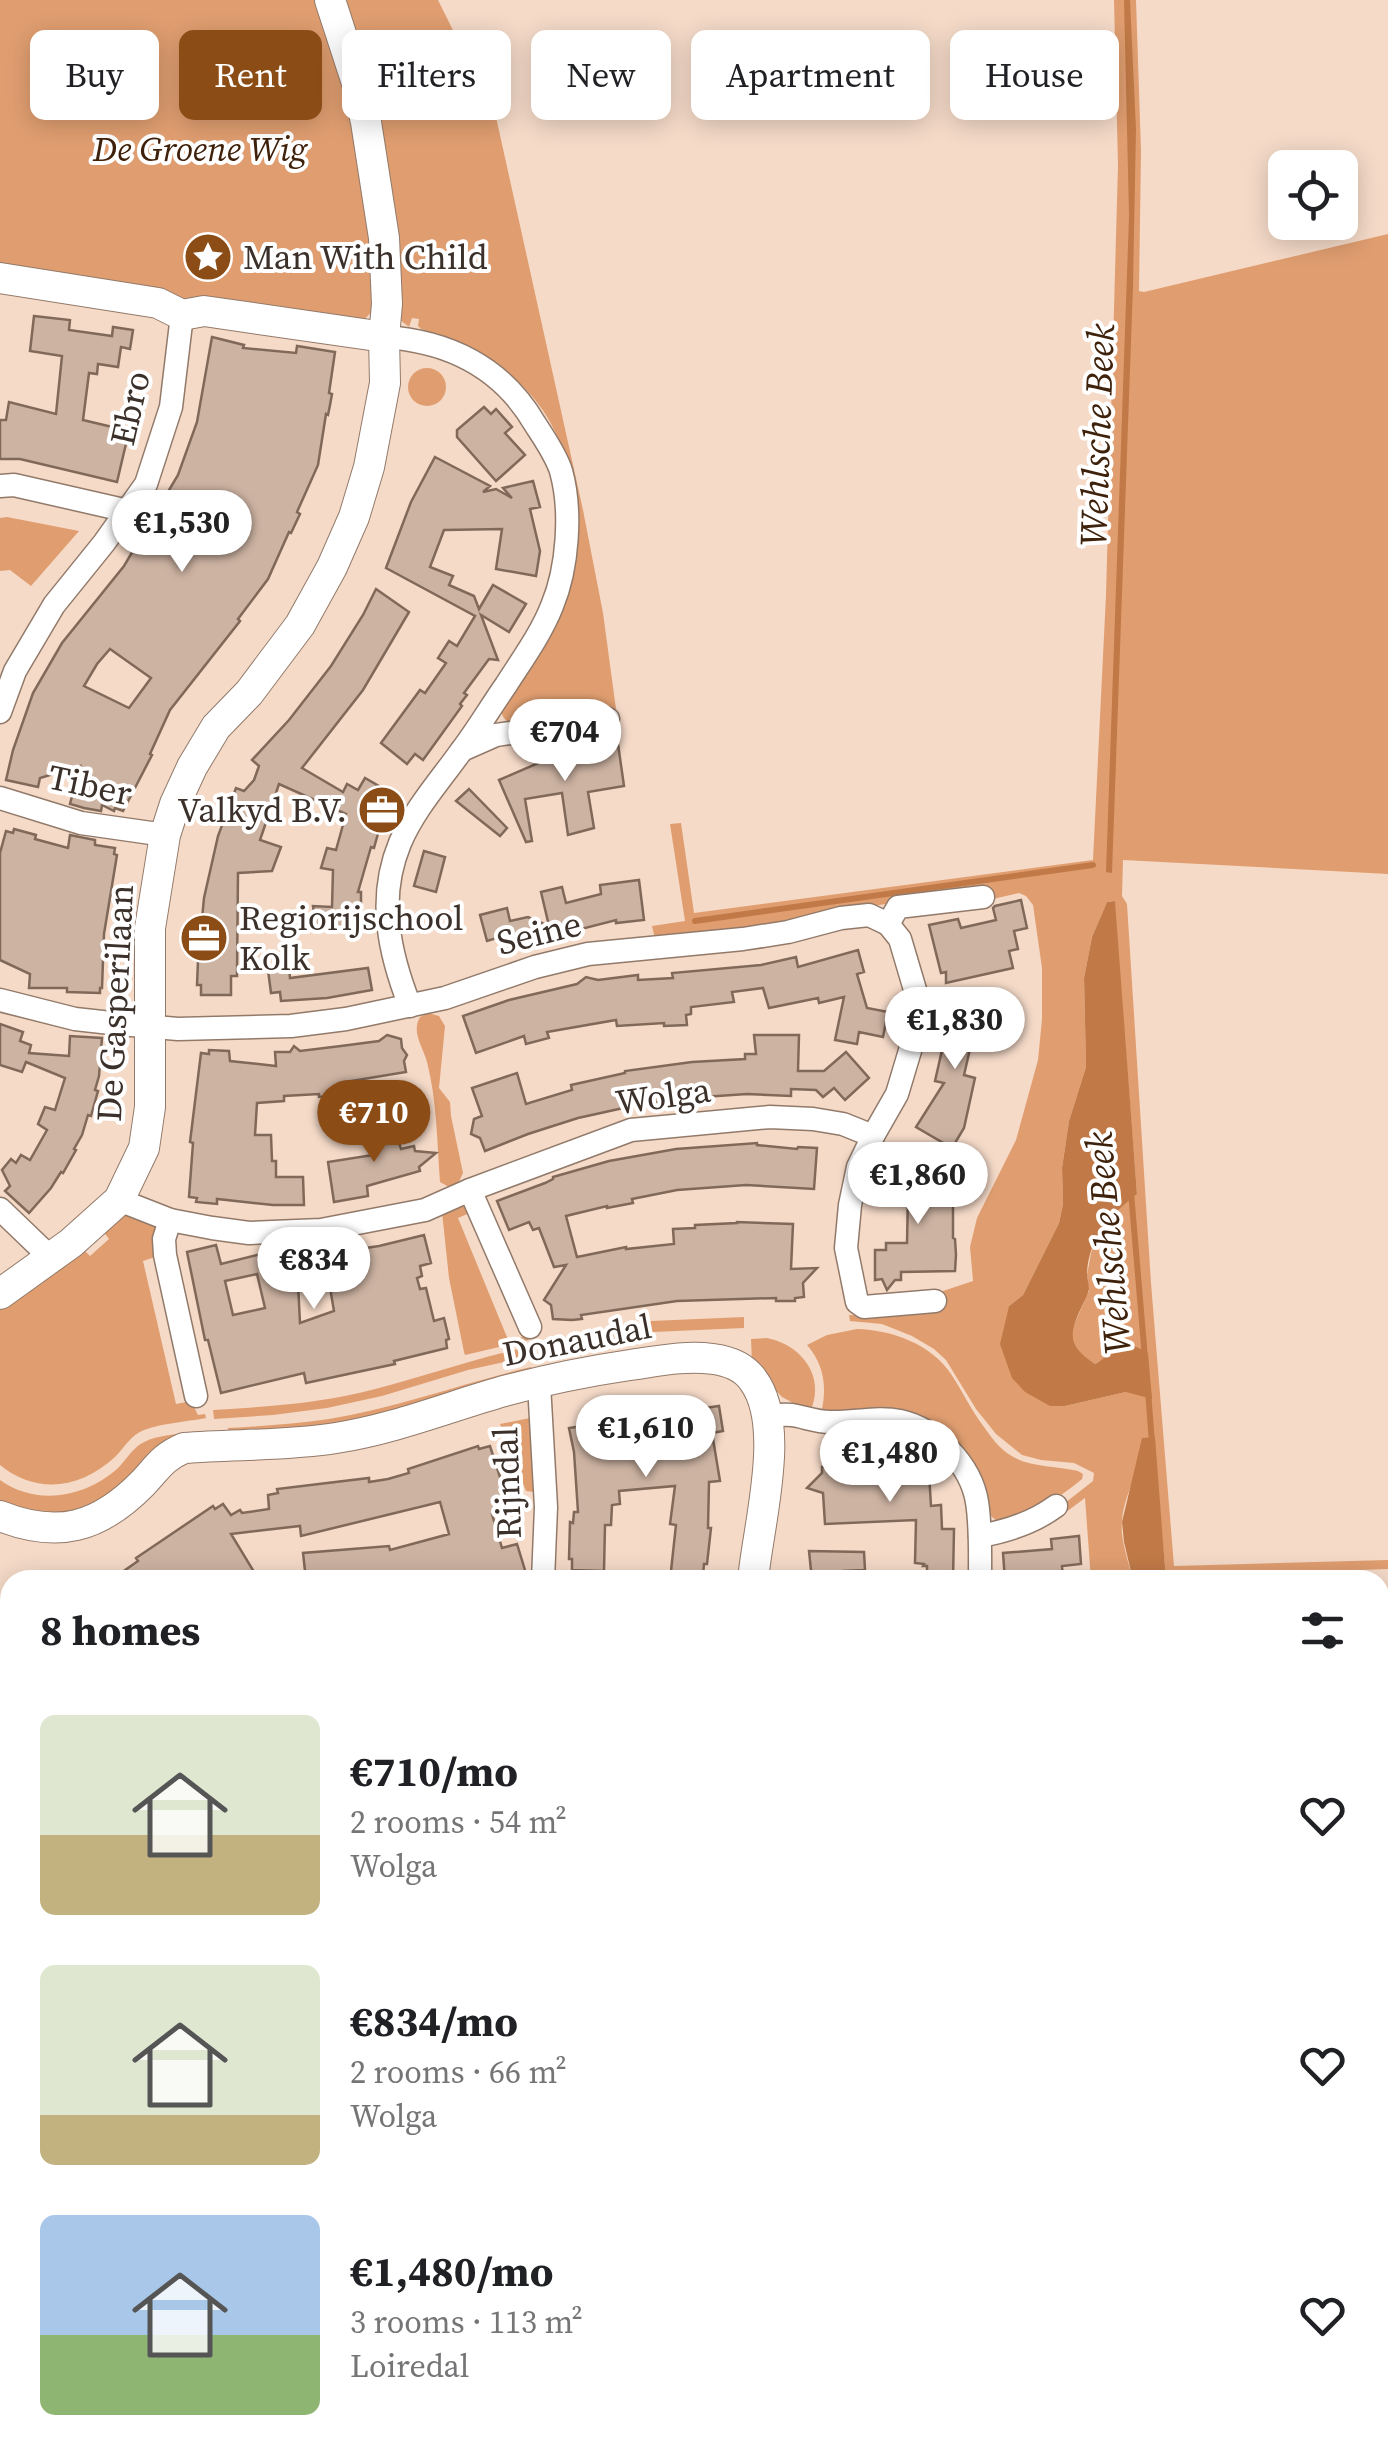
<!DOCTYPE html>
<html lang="en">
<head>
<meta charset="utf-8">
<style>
	:root { --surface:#fff; --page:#f2f2f2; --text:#202124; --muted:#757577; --accent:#8c4c16 }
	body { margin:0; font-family:"Source Serif 4",serif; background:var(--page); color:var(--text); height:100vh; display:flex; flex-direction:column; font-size:38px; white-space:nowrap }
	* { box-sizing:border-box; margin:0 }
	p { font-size:32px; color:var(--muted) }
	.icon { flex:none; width:55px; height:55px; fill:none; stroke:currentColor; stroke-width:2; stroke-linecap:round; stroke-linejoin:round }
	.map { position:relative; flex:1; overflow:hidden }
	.details { position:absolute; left:0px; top:1570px; width:1390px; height:892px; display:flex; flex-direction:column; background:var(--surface); border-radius:30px 30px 0 0; box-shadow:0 5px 25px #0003 }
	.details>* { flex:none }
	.banner { position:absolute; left:30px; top:30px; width:1330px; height:90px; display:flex; gap:20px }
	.fabs { position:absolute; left:1268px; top:150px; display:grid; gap:20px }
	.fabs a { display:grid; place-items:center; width:90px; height:90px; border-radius:15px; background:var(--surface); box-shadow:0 5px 25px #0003; font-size:50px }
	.price { position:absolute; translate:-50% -85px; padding:0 22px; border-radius:35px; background:#fff; color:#222; font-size:32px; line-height:65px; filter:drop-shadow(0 2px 5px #0008) }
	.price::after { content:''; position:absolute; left:50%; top:60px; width:30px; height:22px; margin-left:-15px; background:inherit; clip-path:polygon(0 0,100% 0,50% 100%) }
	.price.active { background:var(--accent); color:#fff }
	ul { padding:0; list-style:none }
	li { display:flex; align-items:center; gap:30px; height:250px; padding:0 40px }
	li span { display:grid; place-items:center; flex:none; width:280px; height:200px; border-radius:15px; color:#555 }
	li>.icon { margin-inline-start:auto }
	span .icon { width:120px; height:120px; fill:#fffc; stroke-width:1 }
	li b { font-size:42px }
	h2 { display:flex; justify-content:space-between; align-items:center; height:120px; padding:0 40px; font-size:42px }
	.tag { padding:0 35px; border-radius:15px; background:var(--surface); box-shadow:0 5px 25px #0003; font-size:35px; line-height:90px }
	.tag.active { background:var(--accent); color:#fff }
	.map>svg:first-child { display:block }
</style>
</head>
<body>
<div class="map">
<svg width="1388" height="2461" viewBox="0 0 1388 2461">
	<rect width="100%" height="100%" fill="#f5dac8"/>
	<g fill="#e09e70" fill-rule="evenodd">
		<polygon points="0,0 320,0 365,171 375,308 364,320 197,302 0,271"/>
		<path d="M341,0H438L496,117L583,510L603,613L616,709L512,724C503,720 501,714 500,704L543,644L568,462C560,442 552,422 539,405C511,367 466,342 421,329L418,326L419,319L412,318L409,327L399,319Z"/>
		<path d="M1114,0H1136L1141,151L1139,291L1144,292L1388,234V874L1123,860L1122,896L1127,904L1151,1283L1174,1566L1388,1560V1569L1176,1576L1175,1580H1166L1154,1437C1141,1466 1119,1500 1122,1534C1124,1549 1129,1565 1133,1580H1091L1085,1498L1054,1521L1053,1517L1056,1510L1093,1481L1094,1473L1074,1463L1041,1460L1022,1455L996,1434L976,1409L946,1360L934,1349L912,1336L882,1324L850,1321L849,1315L880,1316L940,1292L973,1281L970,1247L977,1218L1016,1140L1038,1060L1042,1019V968L1033,905L1026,896L1019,893L984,901L923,898L867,907L800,922L655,939L652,926L685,921L670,824L681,823L694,913L1093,860L1106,595L1118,165ZM1114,901L1137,1194L1113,1212L1101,1228L1091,1253L1087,1275L1089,1291L1072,1329V1345L1083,1356L1095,1364L1107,1357L1116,1346L1126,1392L1065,1406H1050L1009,1306L1023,1295L1059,1223L1063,1204L1062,1168L1069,1121L1086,1067L1084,978L1092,937L1107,902Z"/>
		<circle cx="427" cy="387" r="19"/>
		<polygon points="7,517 79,531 31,586 10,570 0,571 0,518"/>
		<path d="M428,1013L439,1016L445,1026L439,1088L450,1102L451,1116L463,1173L458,1184L449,1187L440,1182C437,1142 437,1101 427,1062C423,1047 411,1032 420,1017Z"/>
		<polygon points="459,1206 471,1207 472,1212 458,1218 509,1342 525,1336 529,1340 465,1355 464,1352 449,1278 442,1212"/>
		<path d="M126,1214L158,1226V1256L143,1261L176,1404L191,1401L198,1415L205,1414L206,1418C186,1422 162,1423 144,1430C131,1435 124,1448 115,1457C80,1489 37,1495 0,1465V1303L82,1248L90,1256L109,1239L102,1230Z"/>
		<polygon points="744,1317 744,1328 653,1332 549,1353 544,1350 543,1344 651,1321"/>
		<path d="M857,1329C892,1330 931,1344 951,1374C963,1392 971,1410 984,1427C991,1437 999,1448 1010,1455C1030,1468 1055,1465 1078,1471L1083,1474L1082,1479C1054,1503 1032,1511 997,1521L992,1517L943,1431L821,1414C827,1388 825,1366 807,1345L827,1335Z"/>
		<path d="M767,1338C802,1345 826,1377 810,1412L782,1397L752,1364L751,1339Z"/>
		<path d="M532,1346L535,1351L531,1356L468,1370L382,1396L327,1408L273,1415L214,1419L213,1410C262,1407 311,1404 359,1393C418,1379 474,1358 532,1346Z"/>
		<path d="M531,1367L532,1375L360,1423L229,1441L228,1428C262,1426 295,1424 329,1419C397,1408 463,1383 531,1367Z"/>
		<polygon points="535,1417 534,1492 526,1491 500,1424"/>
		<path d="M185,1433L187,1441L102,1503L55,1516L0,1504V1480C36,1506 85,1498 118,1468C125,1461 131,1451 139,1445C152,1436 170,1435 185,1433Z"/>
		<polygon points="201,2453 584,2453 581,2461 227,2461"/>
		<polygon points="595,2453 595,2452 1037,2453 1032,2461 593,2461"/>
	</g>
	<g fill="#c17a47">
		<polygon points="1124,0 1130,0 1136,129 1133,286 1112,873 1106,872 1129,216"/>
		<path d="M1115,901L1137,1194C1110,1215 1089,1238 1087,1273C1087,1279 1089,1284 1089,1289C1088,1294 1085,1300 1083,1304C1069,1333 1066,1345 1095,1364C1118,1351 1119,1335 1148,1353L1152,1399L1126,1392L1065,1406H1050L1025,1392L1012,1378L1000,1344L1009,1306L1023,1295L1059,1223L1063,1204L1062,1168L1069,1121L1086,1067L1084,978L1092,937L1107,902Z"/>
		<polygon points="1155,1437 1166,1580 1133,1580 1124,1542 1122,1522 1142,1438"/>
	</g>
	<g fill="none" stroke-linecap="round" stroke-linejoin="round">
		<g stroke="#c17a47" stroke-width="6">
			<polyline points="695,921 1093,865"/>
			<polyline points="1131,1192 1145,1358"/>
			<polyline points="1148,1391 1152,1443"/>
			<polyline points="158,2460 159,2461"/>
		</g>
	</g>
	<g fill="#cdb3a2" stroke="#816959" stroke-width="2.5" fill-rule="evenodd">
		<polygon points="34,316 70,320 69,330 112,336 113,327 133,330 130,349 121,347 118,367 98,364 97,374 89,373 83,420 129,431 117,482 20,459 0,459 0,420 6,420 9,402 56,414 62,356 30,351"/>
		<path d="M212,337L244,345L243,348L296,353L297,346L335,352L329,393L332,394L330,405L328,415L326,414L318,465L297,512L300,514L291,533L289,532L268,579L238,619L240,621L170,710L150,754L152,755L123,811L115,808L114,811L102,805L101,811L84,808L70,804L80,766L40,778L38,787L6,780L13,750L33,693L62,643L124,566L178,475L197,422ZM110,649L151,678L129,708L84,686L97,664Z"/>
		<polygon points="484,407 491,414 496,409 512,427 505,433 525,455 496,481 457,437 457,430"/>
		<polygon points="435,457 490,486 483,492 496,489 512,498 503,488 533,481 540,507 530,509 540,551 536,576 496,569 502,529 444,530 430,567 453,576 449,585 474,596 479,609 493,585 526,604 509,632 481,615 498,660 489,659 464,693 467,695 460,704 462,706 423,760 415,754 407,764 381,743 420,690 425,693 446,663 438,658 449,641 457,646 475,616 386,568 411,502"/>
		<polygon points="376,589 409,612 363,690 302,768 343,792 347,784 358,790 365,778 396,796 392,802 394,803 379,830 374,848 371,847 358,892 361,892 361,915 351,914 351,927 316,926 313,906 332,907 333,870 321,868 327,848 336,850 346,814 279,784 260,840 281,847 272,871 238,873 237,976 231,976 231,995 201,995 201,985 197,985 198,961 204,898 218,836 236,788 244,791 254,780 259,766 252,760 289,720 331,666 363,615"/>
		<polygon points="618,744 624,786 588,792 594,828 568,835 562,793 525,799 532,841 526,842 499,780 543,761 536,757"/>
		<polygon points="469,789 507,828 500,836 456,801"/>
		<polygon points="14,829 36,835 35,839 68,848 70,835 95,840 95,845 115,848 114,854 117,855 104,934 102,988 100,988 100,993 67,992 67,988 29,988 30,974 0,960 0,853 6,831 13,833"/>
		<polygon points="424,851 445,857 436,892 414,886"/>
		<polygon points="639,880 644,920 616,923 616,920 503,949 500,937 487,941 480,915 507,908 510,921 528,917 549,926 541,892 562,887 566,903 601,894 600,885"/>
		<polygon points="1021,900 1027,928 1014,931 1018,949 1009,951 1013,968 946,983 946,972 941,973 929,925 958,919 961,928 996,920 993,908 995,906"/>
		<polygon points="858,950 864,972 857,974 867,1008 888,1012 883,1037 859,1032 857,1044 835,1040 844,997 819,1003 818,998 769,1008 763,988 732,992 734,1002 691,1007 691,1014 686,1015 687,1025 664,1026 664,1023 617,1026 616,1020 547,1032 549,1038 526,1044 524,1036 476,1053 463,1016 509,1000 577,984 586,977 598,980 638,975 638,980 673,978 672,973 761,965 796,957 798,967"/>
		<polygon points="289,968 290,978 368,968 372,990 327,998 281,1001 280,992 271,993 268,970"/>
		<polygon points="946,1000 987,1003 987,1036 973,1036 964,1075 975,1078 964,1128 952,1148 916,1127 944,1083 935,1081 945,1037"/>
		<polygon points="0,1024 23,1032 20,1041 31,1045 29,1053 69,1056 70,1036 102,1038 99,1076 95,1090 98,1091 91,1116 88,1115 82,1135 74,1149 76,1150 63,1173 61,1172 51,1188 29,1213 5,1191 10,1186 2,1170 11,1159 16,1163 21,1155 30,1160 47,1130 38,1124 45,1107 55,1110 65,1078 26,1062 22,1072 0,1065"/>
		<polygon points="387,1035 401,1039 402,1048 407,1055 404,1061 406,1072 339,1083 340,1095 319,1097 319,1094 284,1096 284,1101 257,1103 255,1135 271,1135 272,1161 276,1161 276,1177 303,1177 304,1205 273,1205 217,1199 217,1204 196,1202 197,1198 189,1197 193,1143 190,1142 201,1053 209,1054 209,1050 229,1051 230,1061 276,1066 275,1052 290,1052 294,1046 300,1051 341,1046 379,1041"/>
		<polygon points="754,1035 799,1035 798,1071 824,1071 846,1052 869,1078 845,1100 834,1088 823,1097 816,1090 791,1089 791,1096 747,1094 688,1098 637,1105 578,1118 528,1134 485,1151 480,1138 471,1134 474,1119 482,1116 472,1088 517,1073 526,1104 572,1090 571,1085 625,1073 625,1071 692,1062 745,1059 745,1054 756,1054"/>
		<polygon points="384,1120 389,1138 397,1136 401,1149 414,1146 415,1151 436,1153 419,1167 420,1171 367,1186 368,1196 334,1202 328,1162 373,1155 365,1125"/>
		<polygon points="757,1143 757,1145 797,1149 798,1147 817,1148 814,1189 746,1185 677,1190 632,1199 633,1203 607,1208 607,1206 566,1216 577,1257 626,1247 626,1249 674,1244 673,1229 695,1228 695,1225 737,1223 737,1222 793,1224 791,1269 817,1268 803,1283 804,1297 795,1298 795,1301 776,1301 776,1298 677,1301 581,1315 582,1319 572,1320 553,1319 551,1305 544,1300 566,1265 554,1267 539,1228 533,1230 529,1222 509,1230 497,1201 545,1183 553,1179 553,1177 609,1161 676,1149"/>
		<polygon points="899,1153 937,1169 921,1206 953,1199 953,1238 955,1239 956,1255 955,1271 901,1272 901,1280 895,1280 887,1290 882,1279 875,1280 875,1250 886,1250 886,1243 907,1243 908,1194 893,1188 897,1177 886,1172 890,1162 888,1157"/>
		<path d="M424,1235L431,1263L420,1266L422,1276L417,1278L420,1289L426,1288L434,1321L444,1318L449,1339L446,1340L447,1348L394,1361L395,1364L306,1383L304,1373L221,1393L208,1340H205L187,1252L216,1245L221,1264L261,1254L262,1258L292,1256L296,1252L300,1256L326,1254L379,1246ZM257,1274L265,1308L233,1315L225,1281ZM329,1282L334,1311L300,1323L298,1283Z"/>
		<polygon points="719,1406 723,1431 712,1433 720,1481 709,1482 708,1528 711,1528 707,1564 704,1564 703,1575 671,1571 676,1525 670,1524 675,1486 619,1491 620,1504 612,1505 611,1525 605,1525 604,1571 572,1570 572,1559 569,1559 570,1522 573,1523 574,1512 578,1512 574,1452 569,1428"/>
		<polygon points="478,1446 479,1449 490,1446 510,1508 492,1514 502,1548 517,1544 528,1580 306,1580 303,1553 389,1546 390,1550 449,1534 440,1502 301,1536 300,1526 231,1534 259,1580 111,1580 138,1561 136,1558 213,1506 215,1509 223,1504 231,1515 240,1510 242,1513 269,1509 268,1495 278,1493 277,1489 369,1478 369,1482 388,1479 409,1473 408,1469"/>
		<polygon points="891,1454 891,1463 925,1461 926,1473 929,1473 931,1506 941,1505 942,1529 954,1529 953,1580 927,1580 927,1566 923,1566 924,1564 915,1563 916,1520 825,1524 823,1493 807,1488 822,1473 822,1467 856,1465 855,1455"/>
		<polygon points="1079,1536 1081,1564 1062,1566 1063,1579 1005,1580 1003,1553 1052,1549 1051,1539"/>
		<polygon points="809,1551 864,1552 865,1570 843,1571 844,1580 812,1580"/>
	</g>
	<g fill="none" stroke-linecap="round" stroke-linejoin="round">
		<g stroke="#927a6a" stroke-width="25">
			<g id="minor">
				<path d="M384,337C448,341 502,367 535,424C544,438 556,455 561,471C572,510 568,568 552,606C541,634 522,660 506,685C490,708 476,732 459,754C438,783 414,810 400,843C377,898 389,953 410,1006"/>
				<polyline points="0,486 14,485 128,511"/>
				<polyline points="0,712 15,671 54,605 104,543 146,484 171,407 182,315"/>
				<polyline points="462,750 496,735 608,719"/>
				<polyline points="0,798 81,823 165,835"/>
				<polyline points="888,924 898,907 983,897"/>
				<polyline points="0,1000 75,1019 120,1024 178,1029 291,1026 346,1019 445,998 535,967 588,954 743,939 788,932 841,918 869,915 888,924 900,939 916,993 915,1034 897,1094 873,1136 858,1167 850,1205 846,1248 857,1302 864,1307 935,1301"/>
				<polyline points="470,1190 530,1327"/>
				<polyline points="119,1200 170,1220 212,1228 249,1233 321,1230 425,1210 470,1190 631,1130 770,1117 813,1119 843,1124 873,1136"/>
				<polyline points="0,1209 51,1258"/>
				<polyline points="170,1220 164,1239 165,1255 196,1396"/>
				<polyline points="539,1384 546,1507 543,1580"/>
				<path d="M768,1416C776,1415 784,1414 792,1415C805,1417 816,1422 830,1422C853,1423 877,1416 900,1421C936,1429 971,1465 977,1502C981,1527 980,1554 980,1580"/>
				<path d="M980,1536C1008,1531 1033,1523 1056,1506"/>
				<polyline points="0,1971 10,1970"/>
				<polyline points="0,2385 10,2389"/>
				<polyline points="174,2452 197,2461"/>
			</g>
		</g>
		<g stroke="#927a6a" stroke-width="32">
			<g id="tertiary">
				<polyline points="0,278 158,303 182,315 204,311 384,337"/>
				<polyline points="0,1294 71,1243 119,1200 144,1148 150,1107 150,928 165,835 175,804 192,767 216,727 249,693 300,625 332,567 354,517 369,467 385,383 384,337 387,304 384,238 366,122 357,83 330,0"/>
				<path d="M0,1516C58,1539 99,1528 143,1483C158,1467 163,1457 184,1448C235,1444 286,1446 336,1438C394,1429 448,1407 504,1391C545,1380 589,1371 630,1365C658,1361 686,1355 713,1359C728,1361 744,1367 753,1380C787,1425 758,1525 753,1580"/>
				<polyline points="0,1758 10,1758"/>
			</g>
		</g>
		<use href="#minor" stroke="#fff" stroke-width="22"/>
		<use href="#tertiary" stroke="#fff" stroke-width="30"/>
	</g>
	<defs>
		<g id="sight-disc" transform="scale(2.5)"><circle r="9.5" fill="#8c4c16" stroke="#fff"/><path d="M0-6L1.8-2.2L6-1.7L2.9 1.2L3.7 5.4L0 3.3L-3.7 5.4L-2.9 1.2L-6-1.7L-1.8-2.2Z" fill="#fff"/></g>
		<g id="office-disc" transform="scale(2.5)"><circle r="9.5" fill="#8c4c16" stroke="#fff"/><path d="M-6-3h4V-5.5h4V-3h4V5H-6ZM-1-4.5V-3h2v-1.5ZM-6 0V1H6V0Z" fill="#fff"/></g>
	</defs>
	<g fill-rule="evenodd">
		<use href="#sight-disc" x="208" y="257"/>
		<use href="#office-disc" x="382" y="810"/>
		<use href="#office-disc" x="204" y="938"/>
	</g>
	<g text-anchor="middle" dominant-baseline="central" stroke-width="8" stroke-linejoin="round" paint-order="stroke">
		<g font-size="35" font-style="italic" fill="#3f210b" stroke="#fff">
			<text x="200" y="149">De Groene Wig</text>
		</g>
		<g font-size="35" fill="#3b302a" stroke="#fff" text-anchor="start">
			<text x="243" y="257">Man With Child</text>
			<text x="347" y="810" text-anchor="end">Valkyd B.V.</text>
			<text x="239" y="918">Regiorijschool<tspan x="239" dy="40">Kolk</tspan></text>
		</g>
		<g font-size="35" fill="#3b302a" stroke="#fff">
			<text transform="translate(130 408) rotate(-77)">Ebro</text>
			<text transform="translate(90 785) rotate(12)">Tiber</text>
			<text transform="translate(539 933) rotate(-14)">Seine</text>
			<text transform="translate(115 1003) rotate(-87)">De Gasperilaan</text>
			<text transform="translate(663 1096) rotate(-8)">Wolga</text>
			<text transform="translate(577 1340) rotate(-11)">Donaudal</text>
			<text transform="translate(507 1483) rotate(-92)">Rijndal</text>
		</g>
		<g font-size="38" font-style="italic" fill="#3f220b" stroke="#fff">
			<text transform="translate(1097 435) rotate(-88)">Wehlsche Beek</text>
			<text transform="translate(1108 1243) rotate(-95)">Wehlsche Beek</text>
		</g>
	</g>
</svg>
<div class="fabs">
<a><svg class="icon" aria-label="locate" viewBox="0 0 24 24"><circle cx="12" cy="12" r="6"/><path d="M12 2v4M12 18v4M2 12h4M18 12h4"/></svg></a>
</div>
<b class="price" style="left:182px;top:575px">€1,530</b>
<b class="price" style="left:565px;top:784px">€704</b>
<b class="price" style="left:955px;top:1072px">€1,830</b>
<b class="price active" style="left:374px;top:1165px">€710</b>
<b class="price" style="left:918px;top:1227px">€1,860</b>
<b class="price" style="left:314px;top:1312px">€834</b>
<b class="price" style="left:646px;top:1480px">€1,610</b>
<b class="price" style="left:890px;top:1505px">€1,480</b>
<div class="banner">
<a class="tag">Buy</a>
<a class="tag active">Rent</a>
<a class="tag">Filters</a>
<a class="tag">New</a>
<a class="tag">Apartment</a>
<a class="tag">House</a>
</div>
<section class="details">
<h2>8 homes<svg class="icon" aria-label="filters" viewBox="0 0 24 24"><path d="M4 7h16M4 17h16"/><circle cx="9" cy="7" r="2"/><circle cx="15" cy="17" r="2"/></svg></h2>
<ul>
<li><span style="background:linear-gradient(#dfe7d0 60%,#c2b280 0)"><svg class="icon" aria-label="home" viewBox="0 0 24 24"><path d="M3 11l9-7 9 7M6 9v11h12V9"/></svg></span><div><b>€710/mo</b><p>2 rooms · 54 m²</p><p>Wolga</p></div><svg class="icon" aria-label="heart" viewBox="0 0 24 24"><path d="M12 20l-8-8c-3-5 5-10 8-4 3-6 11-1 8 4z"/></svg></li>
<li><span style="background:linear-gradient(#dfe7d0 75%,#c2b280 0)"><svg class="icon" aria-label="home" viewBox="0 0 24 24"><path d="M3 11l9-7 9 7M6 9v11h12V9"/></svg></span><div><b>€834/mo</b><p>2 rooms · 66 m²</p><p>Wolga</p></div><svg class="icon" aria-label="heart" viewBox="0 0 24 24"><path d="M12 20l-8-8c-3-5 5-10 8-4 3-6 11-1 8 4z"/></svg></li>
<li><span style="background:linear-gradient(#a9c7e8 60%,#8fb573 0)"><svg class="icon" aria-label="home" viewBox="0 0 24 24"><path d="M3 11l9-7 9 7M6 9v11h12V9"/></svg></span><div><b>€1,480/mo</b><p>3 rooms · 113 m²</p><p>Loiredal</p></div><svg class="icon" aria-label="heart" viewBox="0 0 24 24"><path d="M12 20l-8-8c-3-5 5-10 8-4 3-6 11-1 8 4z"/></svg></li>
</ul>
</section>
</div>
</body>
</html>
